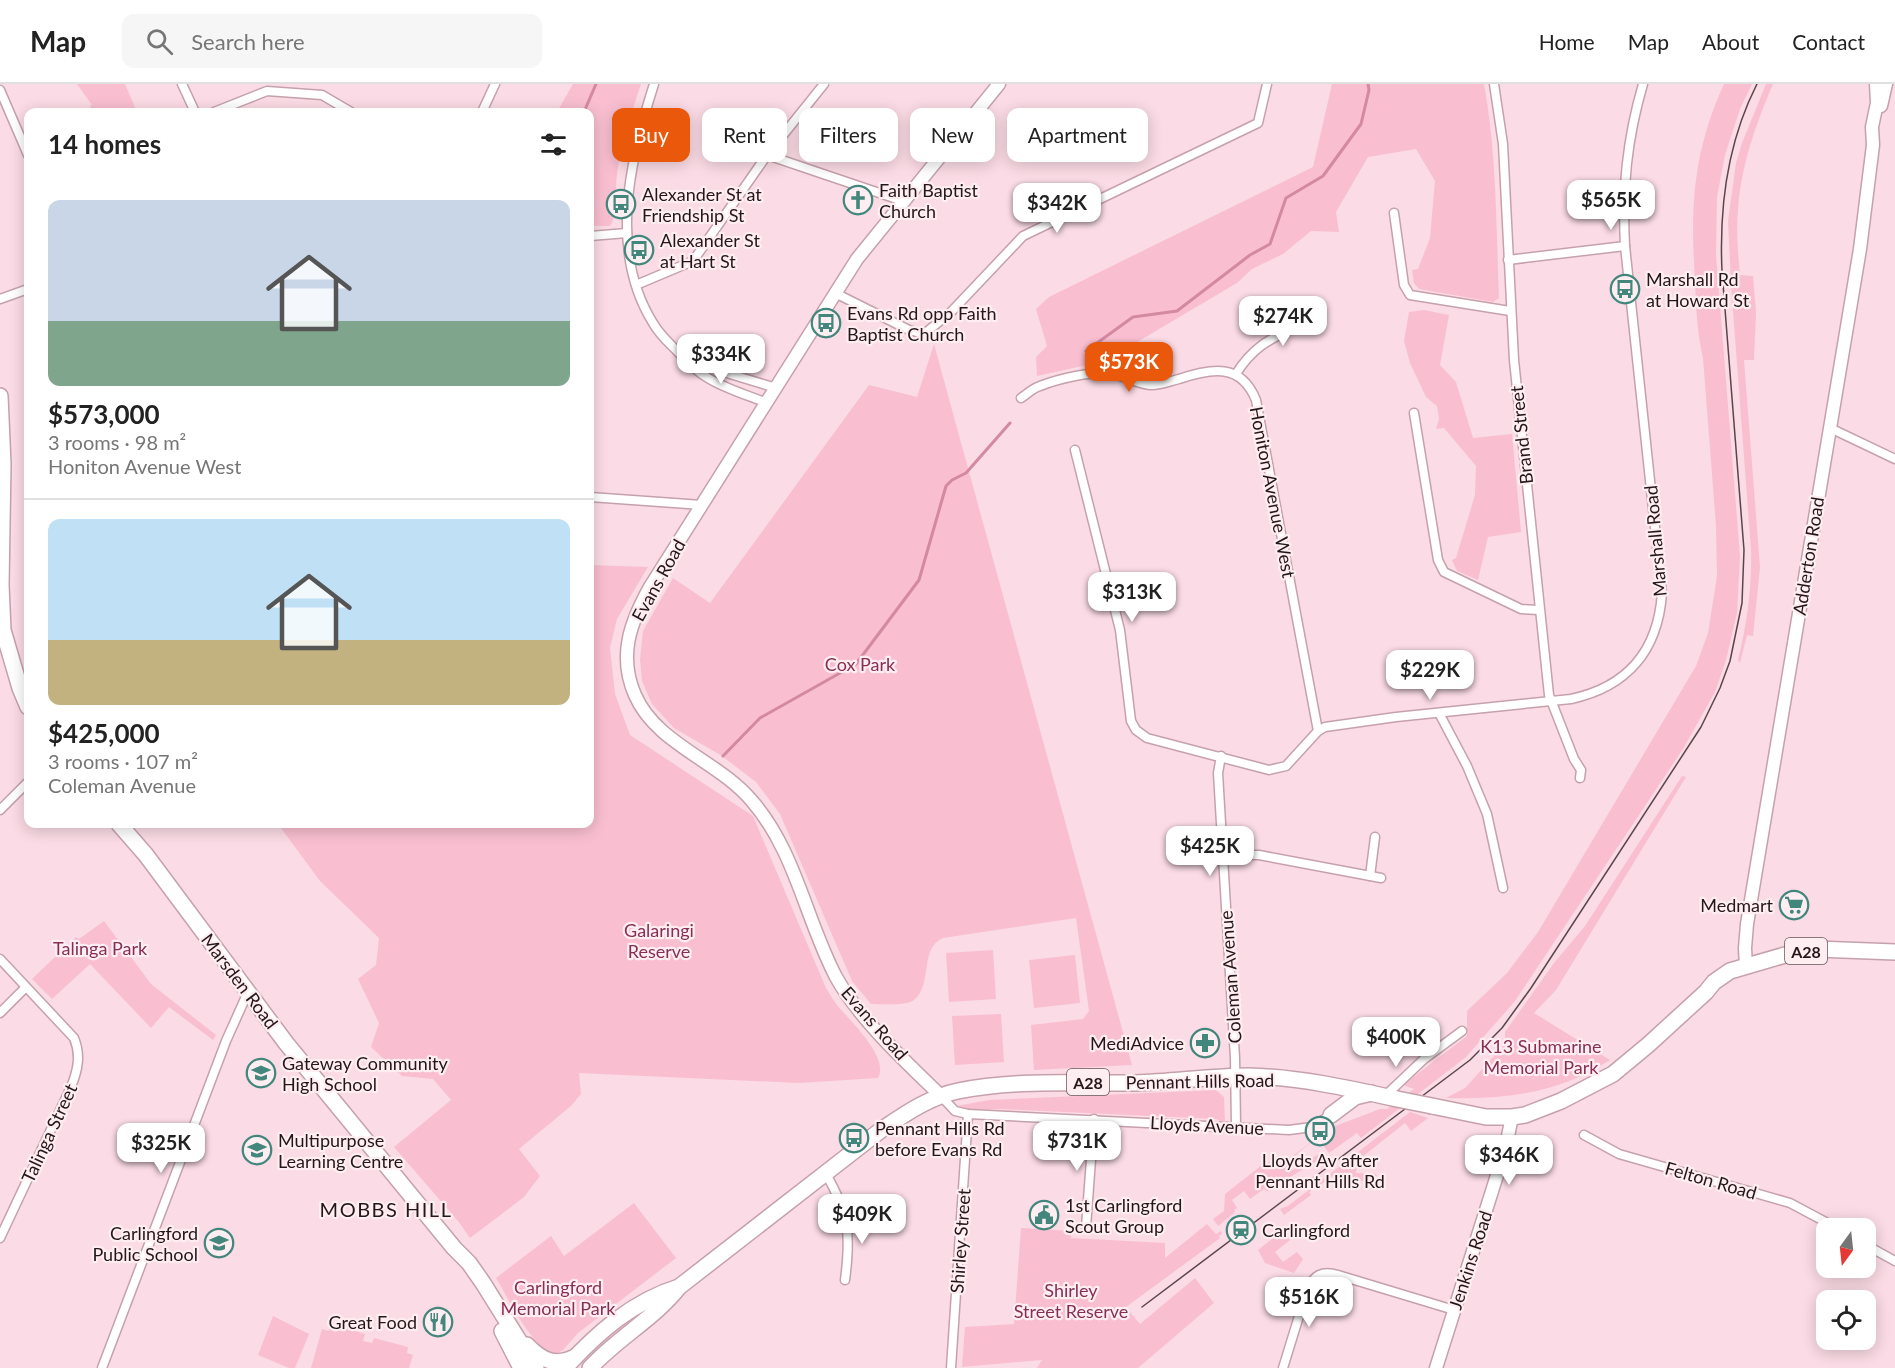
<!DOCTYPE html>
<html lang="en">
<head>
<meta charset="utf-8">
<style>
	:root { --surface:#fff; --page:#f6f6f6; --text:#222; --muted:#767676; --line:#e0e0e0; --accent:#ea580c }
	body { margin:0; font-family:Lato,sans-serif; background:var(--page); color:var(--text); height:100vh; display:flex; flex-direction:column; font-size:22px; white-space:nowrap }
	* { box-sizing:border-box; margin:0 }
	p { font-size:20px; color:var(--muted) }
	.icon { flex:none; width:33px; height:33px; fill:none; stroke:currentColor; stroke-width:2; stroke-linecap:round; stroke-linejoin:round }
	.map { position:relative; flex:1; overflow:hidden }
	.sheet { position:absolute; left:24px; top:24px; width:570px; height:720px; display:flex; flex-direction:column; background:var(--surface); border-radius:12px; box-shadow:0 3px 15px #0003 }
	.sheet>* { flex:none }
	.banner { position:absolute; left:612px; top:24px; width:570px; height:54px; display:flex; gap:12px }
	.needle { width:39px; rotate:195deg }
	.tools { position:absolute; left:1816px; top:1134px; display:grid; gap:12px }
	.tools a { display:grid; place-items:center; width:60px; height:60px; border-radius:12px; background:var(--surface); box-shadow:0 3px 15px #0003; font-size:30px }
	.price { position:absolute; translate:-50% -51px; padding:0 14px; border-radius:12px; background:#fff; color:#222; font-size:20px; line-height:39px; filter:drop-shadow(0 2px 3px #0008) }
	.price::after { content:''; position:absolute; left:50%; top:36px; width:18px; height:14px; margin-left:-9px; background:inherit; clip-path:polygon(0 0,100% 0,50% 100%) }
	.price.selected { background:var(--accent); color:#fff }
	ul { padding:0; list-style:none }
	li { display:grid; align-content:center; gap:12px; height:318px; padding:0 24px }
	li+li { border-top:2px solid var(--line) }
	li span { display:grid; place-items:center; height:186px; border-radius:12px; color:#555 }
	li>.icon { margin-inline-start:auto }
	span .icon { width:108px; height:108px; fill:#fffc; stroke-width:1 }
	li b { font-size:26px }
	h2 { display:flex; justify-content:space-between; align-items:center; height:72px; padding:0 24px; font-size:26px }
	.chip { padding:0 21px; border-radius:12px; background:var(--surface); box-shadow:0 3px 15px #0003; font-size:21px; line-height:54px }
	.chip.selected { background:var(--accent); color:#fff }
	header { display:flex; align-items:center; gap:36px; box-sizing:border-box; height:84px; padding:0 30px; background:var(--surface); border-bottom:2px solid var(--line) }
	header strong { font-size:28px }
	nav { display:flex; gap:33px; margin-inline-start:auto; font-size:21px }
	.search { width:420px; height:54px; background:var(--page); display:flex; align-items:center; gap:15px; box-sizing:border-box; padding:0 21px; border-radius:12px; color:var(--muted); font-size:22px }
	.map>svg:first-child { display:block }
</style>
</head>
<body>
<header>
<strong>Map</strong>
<div class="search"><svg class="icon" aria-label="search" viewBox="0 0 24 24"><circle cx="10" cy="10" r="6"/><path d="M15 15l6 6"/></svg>Search here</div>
<nav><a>Home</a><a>Map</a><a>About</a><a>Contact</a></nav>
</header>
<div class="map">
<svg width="1895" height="1284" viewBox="0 0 1895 1284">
	<rect width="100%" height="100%" fill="#fbdbe5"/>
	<g fill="#f9bfd1">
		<polygon points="77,0 125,0 137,28 93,28 90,22 92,21"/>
		<path d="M573,0H641C630,33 617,70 616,106C615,118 617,132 610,142H590V28H557Z"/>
		<path d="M1332,0H1484C1497,70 1496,143 1499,214L1493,218L1419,205L1414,199L1412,186L1418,185L1430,154L1435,97L1416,65L1368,73L1336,128L1339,148L1311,147L1283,170L1252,185L1237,199L1105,277L1037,292L1036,273L1047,262L1036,225L1049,213L1313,83Z"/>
		<path d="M1724,0H1752L1740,25L1725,71L1717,113L1716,171L1740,472L1737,529L1726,576L1715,608L1683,665L1515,917L1466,973L1361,1054L1357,1049L1329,1069L1319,1056L1332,1047L1330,1044L1380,1025H1387L1414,1005L1403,1001L1467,952V927L1507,889L1538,848L1696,582L1708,549L1717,492L1716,442L1703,274C1697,248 1696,223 1695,196C1690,123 1693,68 1724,0Z"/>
		<path d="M1766,0H1773C1756,40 1741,81 1738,126C1736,147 1738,169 1740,191L1753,192L1756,229L1754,276H1744L1760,483L1753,552L1747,551L1740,579L1738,576C1747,540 1752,504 1751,466L1731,200L1728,137L1736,79L1742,59Z"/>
		<polygon points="1424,226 1449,231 1440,281 1456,298 1473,354 1512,350 1521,448 1488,453 1478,496 1457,487 1452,476 1456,474 1475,411 1476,382 1444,344 1436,345 1439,335 1437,322 1426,313 1410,279 1404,257 1409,228"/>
		<path d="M934,260L960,355L1132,981L1034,986L1031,941L1083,935L1089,927L1076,834L943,854C919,864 933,901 914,916C907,922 881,920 871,920L852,897L780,730L756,698L722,672L674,644L652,620L642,597L640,575L643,547L673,494L710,519L869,301L917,313Z"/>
		<path d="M590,481L648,483L617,535L610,564L615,610L630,651L753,732L826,904C830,910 833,916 837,921C849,936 890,973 878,994L799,999L579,989L581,1010L571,1022L519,1065L540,1092L524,1113L470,1154L458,1137L394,1063L451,1016L433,995L402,992L371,963L379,939L358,895L376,881L379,854L320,797L278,740H590Z"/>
		<path d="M1682,692L1686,693L1556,906L1534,929L1610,976C1560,1009 1504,1016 1446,1014L1465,1004L1505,960V948L1554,879L1585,842Z"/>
		<polygon points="104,837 151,900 216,951 213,956 169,923 151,944 90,880 52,915 32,895 76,853 79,855"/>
		<polygon points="993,866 996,915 949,918 946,869"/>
		<polygon points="1075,871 1080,919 1034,924 1029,876"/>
		<polygon points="1001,930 1004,978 955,981 952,932"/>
		<polygon points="1216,1006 1224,1013 1225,1039 1216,1035 1002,1025 963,1026 956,1022 989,1016"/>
		<polygon points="1410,1028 1428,1034 1411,1047 1405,1039 1357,1077 1356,1089 1376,1090 1377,1092 1367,1096 1344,1100 1336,1090 1309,1108 1311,1111 1284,1131 1280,1125 1288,1122"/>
		<polygon points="1316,1054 1285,1080 1293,1086 1322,1068 1325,1072 1267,1107 1264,1105 1250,1115 1244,1107 1232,1116 1237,1124 1234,1126 1235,1128 1218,1142 1213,1135 1224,1127 1225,1110 1266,1078 1284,1079"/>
		<path d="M634,1119L676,1174L578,1249L563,1266L556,1270C532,1266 509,1215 496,1194L551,1152L564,1172Z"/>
		<polygon points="1207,1140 1216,1150 1221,1147 1222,1150 1219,1152 1220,1154 1126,1223 1140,1240 1195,1194 1214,1219 1138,1284 1037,1284 1042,1276 962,1283 965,1243 1014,1240 1021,1144 1071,1147 1071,1154 1165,1159 1165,1174"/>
		<polygon points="1282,1147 1290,1156 1275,1168 1283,1178 1297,1168 1303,1175 1294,1189 1265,1179 1258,1166"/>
		<polygon points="273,1232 309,1250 295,1284 289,1284 258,1271"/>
		<polygon points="331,1240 365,1250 363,1257 372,1259 374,1254 408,1263 407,1269 413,1271 409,1284 311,1284 322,1245 329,1247"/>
	</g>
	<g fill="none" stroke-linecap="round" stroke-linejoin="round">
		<g stroke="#d389a1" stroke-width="3">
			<polyline points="584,28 596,0"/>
			<polyline points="1086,267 1133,233 1177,227 1250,171 1270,160 1286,114 1323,92 1361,40 1369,6 1368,0"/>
			<polyline points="723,672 760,634 856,580 919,496 946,402 952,396 966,389 1010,339"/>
		</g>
		<g stroke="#c6a1ac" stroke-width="11">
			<g id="street">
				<polyline points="182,0 195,28"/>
				<path d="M654,0C630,75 608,167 653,239C659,250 668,258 677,267C686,277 696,287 708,294C726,305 747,311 767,319"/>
				<polyline points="1494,0 1503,60 1514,276 1549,611 1574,675 1581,686 1580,694"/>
				<polyline points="0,6 28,71"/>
				<polyline points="214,28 267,7 322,11 351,28"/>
				<polyline points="482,28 495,0"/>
				<polyline points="767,71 903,117"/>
				<polyline points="1394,129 1404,201 1410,211 1510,227"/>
				<polyline points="590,152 627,149"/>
				<polyline points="1508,176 1625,162"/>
				<polyline points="636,201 693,177 767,71 824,0"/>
				<polyline points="835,209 909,246 924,250 951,228 1023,152 1258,39 1267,0"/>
				<polyline points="0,215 28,205"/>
				<polyline points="687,273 730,290 776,304"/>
				<path d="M1236,290C1252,264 1268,256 1295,243L1296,227"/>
				<path d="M1021,314C1027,310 1033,304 1040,302C1058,295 1094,286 1112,290C1126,292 1139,301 1152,301C1161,301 1170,297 1179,295C1212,284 1241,279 1256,316L1318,647"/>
				<polyline points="1414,329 1438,476 1444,488 1521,525 1539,526"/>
				<polyline points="1830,344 1895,375"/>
				<path d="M1075,366L1120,546L1131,637L1136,646L1147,654L1269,686L1286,682L1318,647L1325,643L1396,633L1571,615C1627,603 1658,567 1662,509L1625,162C1622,105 1627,55 1643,0"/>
				<polyline points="590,413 702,421"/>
				<polyline points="1439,629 1467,682 1487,730 1503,804"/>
				<polyline points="1221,672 1218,689 1235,974 1236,1043"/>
				<polyline points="0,726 28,698"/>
				<polyline points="1222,771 1259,771 1381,794"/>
				<polyline points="1370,792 1375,753"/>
				<path d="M0,875L74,954C81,971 78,986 71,1003L0,1154"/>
				<polyline points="0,929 26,903"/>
				<polyline points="941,1012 955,1027 968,1030 1289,1046 1312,1043 1331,1031"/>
				<polyline points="1385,1012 1424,975 1462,947"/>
				<polyline points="1584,1051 1619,1070 1790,1119 1837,1144"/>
				<path d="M826,1090C849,1130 851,1150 845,1196"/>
				<polyline points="1086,1143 1094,1035"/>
				<polyline points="1866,1161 1895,1177"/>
				<polyline points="102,1284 226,957 248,908"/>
				<polyline points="951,1284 968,1030"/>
				<path d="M1283,1284L1307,1206C1314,1191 1322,1186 1338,1191L1454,1226"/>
			</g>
		</g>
		<g stroke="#c6a1ac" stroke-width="15">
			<g id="secondary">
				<polyline points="1881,22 1886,0"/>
				<polyline points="1746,883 1745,864 1747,840 1860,165 1873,61 1872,43 1877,19 1876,0"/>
				<path d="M941,1012C907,979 859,935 836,893C806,836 795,766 752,717C719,677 656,660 635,611C618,572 630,539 650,503L857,175L999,0"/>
				<polyline points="1436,1284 1505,1066 1512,1033"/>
			</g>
		</g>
		<g stroke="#c6a1ac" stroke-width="18">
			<g id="highway">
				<polyline points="0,312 3,380 1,501 3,546 20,604 28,623"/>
				<polyline points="119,740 146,771 286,959 454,1164 469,1179 483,1199 536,1284"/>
				<polyline points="1432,1022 1486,1033 1512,1033 1525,1031 1561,1017 1613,990 1648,961 1706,908 1714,898 1730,887 1785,871 1817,865 1895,868"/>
				<polyline points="1331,1031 1355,1013 1371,1009"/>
				<polyline points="502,1247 521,1284"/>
				<path d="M527,1261C541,1276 555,1283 575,1273"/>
				<path d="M565,1284C597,1249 633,1217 679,1203"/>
				<path d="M590,1284C617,1254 655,1234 679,1203L881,1046C905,1030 929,1013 958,1007C1016,995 1076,1000 1135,999C1173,998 1211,992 1248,992C1298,993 1348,1004 1397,1015"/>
			</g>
		</g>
		<use href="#street" stroke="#fff" stroke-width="8"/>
		<use href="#secondary" stroke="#fff" stroke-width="12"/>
		<use href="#highway" stroke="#fff" stroke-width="15"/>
		<path stroke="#59464c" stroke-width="1.5" d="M1142,1223L1470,976L1502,944L1531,904L1701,643L1720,604L1730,577L1742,519L1744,466L1722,187C1719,122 1727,59 1757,0"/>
		<g stroke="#c6a1ac" stroke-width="18" stroke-linecap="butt">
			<polyline id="highway-bridge" points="1397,1015 1432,1022"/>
		</g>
		<use href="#highway-bridge" stroke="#fff" stroke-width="15"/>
	</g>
	<defs>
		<g id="church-ring" transform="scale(1.5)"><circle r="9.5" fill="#feeef2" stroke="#42867c" stroke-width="1.5"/><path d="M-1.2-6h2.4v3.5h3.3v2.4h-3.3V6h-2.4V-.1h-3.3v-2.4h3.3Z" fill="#42867c"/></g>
		<g id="bus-ring" transform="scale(1.5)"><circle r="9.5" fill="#feeef2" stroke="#42867c" stroke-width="1.5"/><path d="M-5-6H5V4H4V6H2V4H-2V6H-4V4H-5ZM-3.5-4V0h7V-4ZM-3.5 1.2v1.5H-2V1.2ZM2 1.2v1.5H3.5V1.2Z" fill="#42867c"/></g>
		<g id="supermarket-ring" transform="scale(1.5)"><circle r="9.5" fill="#feeef2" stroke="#42867c" stroke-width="1.5"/><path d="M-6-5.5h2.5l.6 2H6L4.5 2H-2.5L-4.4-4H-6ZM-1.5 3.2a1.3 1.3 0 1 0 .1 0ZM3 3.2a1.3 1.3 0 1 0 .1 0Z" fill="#42867c"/></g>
		<g id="pharmacy-ring" transform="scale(1.5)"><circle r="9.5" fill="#feeef2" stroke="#42867c" stroke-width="1.5"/><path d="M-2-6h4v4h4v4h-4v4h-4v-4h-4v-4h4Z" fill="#42867c"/></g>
		<g id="university-ring" transform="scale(1.5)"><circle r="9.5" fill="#feeef2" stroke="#42867c" stroke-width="1.5"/><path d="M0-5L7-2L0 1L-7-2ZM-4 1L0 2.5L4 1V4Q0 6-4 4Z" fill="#42867c"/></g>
		<g id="school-ring" transform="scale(1.5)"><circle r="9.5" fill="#feeef2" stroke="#42867c" stroke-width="1.5"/><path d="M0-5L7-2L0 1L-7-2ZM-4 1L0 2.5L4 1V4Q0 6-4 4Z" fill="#42867c"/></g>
		<g id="civic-ring" transform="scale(1.5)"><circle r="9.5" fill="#feeef2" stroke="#42867c" stroke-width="1.5"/><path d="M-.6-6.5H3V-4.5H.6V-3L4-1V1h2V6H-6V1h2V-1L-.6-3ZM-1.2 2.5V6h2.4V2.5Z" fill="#42867c"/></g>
		<g id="station-ring" transform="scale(1.5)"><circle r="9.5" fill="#feeef2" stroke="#42867c" stroke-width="1.5"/><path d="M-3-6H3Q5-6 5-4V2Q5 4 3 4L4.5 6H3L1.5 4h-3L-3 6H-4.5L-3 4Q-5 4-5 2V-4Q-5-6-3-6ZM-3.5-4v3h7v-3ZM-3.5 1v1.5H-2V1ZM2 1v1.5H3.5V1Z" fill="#42867c"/></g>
		<g id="restaurant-ring" transform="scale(1.5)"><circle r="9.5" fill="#feeef2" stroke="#42867c" stroke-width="1.5"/><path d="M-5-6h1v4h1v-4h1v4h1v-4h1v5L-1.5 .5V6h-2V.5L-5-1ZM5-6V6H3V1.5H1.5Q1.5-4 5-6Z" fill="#42867c"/></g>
	</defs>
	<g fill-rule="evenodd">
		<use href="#church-ring" x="858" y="116"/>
		<use href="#bus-ring" x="621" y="120"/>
		<use href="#bus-ring" x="639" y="166"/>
		<use href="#bus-ring" x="1625" y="205"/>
		<use href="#bus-ring" x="826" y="239"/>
		<use href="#supermarket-ring" x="1794" y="821"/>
		<use href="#pharmacy-ring" x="1205" y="959"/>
		<use href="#university-ring" x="261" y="989"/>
		<use href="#bus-ring" x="1320" y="1047"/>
		<use href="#bus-ring" x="854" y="1054"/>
		<use href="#school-ring" x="257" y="1066"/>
		<use href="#civic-ring" x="1044" y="1131"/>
		<use href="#station-ring" x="1241" y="1146"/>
		<use href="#school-ring" x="219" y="1159"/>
		<use href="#restaurant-ring" x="438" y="1238"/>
	</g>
	<g text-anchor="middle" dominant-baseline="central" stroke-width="4.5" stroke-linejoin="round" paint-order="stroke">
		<g fill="#feeef2" stroke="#65575b" stroke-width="1.5">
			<rect x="1785" y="854" width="42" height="26" rx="4.5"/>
			<rect x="1067" y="985" width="42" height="26" rx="4.5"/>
		</g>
		<g font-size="16" font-weight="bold" fill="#24161a">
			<text x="1806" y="867">A28</text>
			<text x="1088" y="998">A28</text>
		</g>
		<g font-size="18" fill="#24161a" stroke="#feeef2" text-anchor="start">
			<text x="879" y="106">Faith Baptist<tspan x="879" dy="21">Church</tspan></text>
			<text x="642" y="110">Alexander St at<tspan x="642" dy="21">Friendship St</tspan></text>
			<text x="660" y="156">Alexander St<tspan x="660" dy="21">at Hart St</tspan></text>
			<text x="1646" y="195">Marshall Rd<tspan x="1646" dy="21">at Howard St</tspan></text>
			<text x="847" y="229">Evans Rd opp Faith<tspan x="847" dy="21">Baptist Church</tspan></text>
			<text x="1773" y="821" text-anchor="end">Medmart</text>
			<text x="1184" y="959" text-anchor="end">MediAdvice</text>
			<text x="282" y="979">Gateway Community<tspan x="282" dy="21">High School</tspan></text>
			<text x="875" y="1044">Pennant Hills Rd<tspan x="875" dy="21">before Evans Rd</tspan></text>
			<text x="278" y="1056">Multipurpose<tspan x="278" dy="21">Learning Centre</tspan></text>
			<text x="1320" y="1076" text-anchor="middle">Lloyds Av after<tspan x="1320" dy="21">Pennant Hills Rd</tspan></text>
			<text x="1065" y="1121">1st Carlingford<tspan x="1065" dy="21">Scout Group</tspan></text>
			<text x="1262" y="1146">Carlingford</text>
			<text x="198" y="1149" text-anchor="end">Carlingford<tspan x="198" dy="21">Public School</tspan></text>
			<text x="417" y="1238" text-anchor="end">Great Food</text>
		</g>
		<g font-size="18" fill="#24161a" stroke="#feeef2">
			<text transform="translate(1521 351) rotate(-96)">Brand Street</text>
			<text transform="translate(1273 408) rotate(79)">Honiton Avenue West</text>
			<text transform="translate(1655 457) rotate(-95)">Marshall Road</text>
			<text transform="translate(1808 472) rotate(-81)">Adderton Road</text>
			<text transform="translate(658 496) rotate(-61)">Evans Road</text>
			<text transform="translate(1230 893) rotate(-94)">Coleman Avenue</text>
			<text transform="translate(240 897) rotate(53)">Marsden Road</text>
			<text transform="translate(875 939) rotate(49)">Evans Road</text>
			<text transform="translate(1200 997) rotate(-1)">Pennant Hills Road</text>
			<text transform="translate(1207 1041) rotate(3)">Lloyds Avenue</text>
			<text transform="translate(49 1049) rotate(-65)">Talinga Street</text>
			<text transform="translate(1711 1096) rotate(16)">Felton Road</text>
			<text transform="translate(960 1157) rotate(-86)">Shirley Street</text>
			<text transform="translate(1470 1176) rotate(-72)">Jenkins Road</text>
		</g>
		<g font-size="18" fill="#872f53" stroke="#feeef2">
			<text x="860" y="580">Cox Park</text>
			<text x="659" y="846">Galaringi<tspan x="659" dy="21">Reserve</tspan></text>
			<text x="100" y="864">Talinga Park</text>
			<text x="1541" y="962">K13 Submarine<tspan x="1541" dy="21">Memorial Park</tspan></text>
			<text x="558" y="1203">Carlingford<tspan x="558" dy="21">Memorial Park</tspan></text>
			<text x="1071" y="1206">Shirley<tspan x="1071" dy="21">Street Reserve</tspan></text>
		</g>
		<g font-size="20" letter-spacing="1.5" fill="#24161a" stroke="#feeef2">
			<text x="386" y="1125">MOBBS HILL</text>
		</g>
	</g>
</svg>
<div class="tools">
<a><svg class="needle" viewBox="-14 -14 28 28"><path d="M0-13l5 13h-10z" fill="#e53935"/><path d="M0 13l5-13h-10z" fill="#767676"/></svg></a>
<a><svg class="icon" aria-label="locate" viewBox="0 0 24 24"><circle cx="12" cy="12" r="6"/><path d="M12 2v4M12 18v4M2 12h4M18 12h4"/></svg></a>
</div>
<b class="price" style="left:1611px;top:147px">$565K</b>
<b class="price" style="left:1057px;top:150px">$342K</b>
<b class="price" style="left:1283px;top:263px">$274K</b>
<b class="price" style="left:721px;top:301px">$334K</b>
<b class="price selected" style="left:1129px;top:309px">$573K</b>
<b class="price" style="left:1132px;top:539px">$313K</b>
<b class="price" style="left:1430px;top:617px">$229K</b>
<b class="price" style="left:1210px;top:793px">$425K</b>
<b class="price" style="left:1396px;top:984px">$400K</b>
<b class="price" style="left:1077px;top:1088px">$731K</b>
<b class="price" style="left:161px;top:1090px">$325K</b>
<b class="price" style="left:1509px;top:1102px">$346K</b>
<b class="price" style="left:862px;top:1161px">$409K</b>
<b class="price" style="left:1309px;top:1244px">$516K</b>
<div class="banner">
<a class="chip selected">Buy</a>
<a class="chip">Rent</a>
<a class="chip">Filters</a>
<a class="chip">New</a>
<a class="chip">Apartment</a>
</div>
<section class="sheet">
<h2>14 homes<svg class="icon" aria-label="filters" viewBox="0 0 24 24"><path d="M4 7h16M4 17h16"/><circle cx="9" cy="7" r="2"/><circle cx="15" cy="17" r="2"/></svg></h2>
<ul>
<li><span style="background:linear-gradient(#c9d6e8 65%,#7fa58c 0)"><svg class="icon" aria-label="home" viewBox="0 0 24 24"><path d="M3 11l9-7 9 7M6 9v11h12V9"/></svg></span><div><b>$573,000</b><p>3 rooms · 98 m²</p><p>Honiton Avenue West</p></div></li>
<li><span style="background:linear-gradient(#bfe0f5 65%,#c2b280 0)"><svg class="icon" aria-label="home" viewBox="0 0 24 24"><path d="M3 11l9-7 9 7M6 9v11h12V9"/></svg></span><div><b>$425,000</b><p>3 rooms · 107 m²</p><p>Coleman Avenue</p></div></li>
</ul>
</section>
</div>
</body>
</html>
